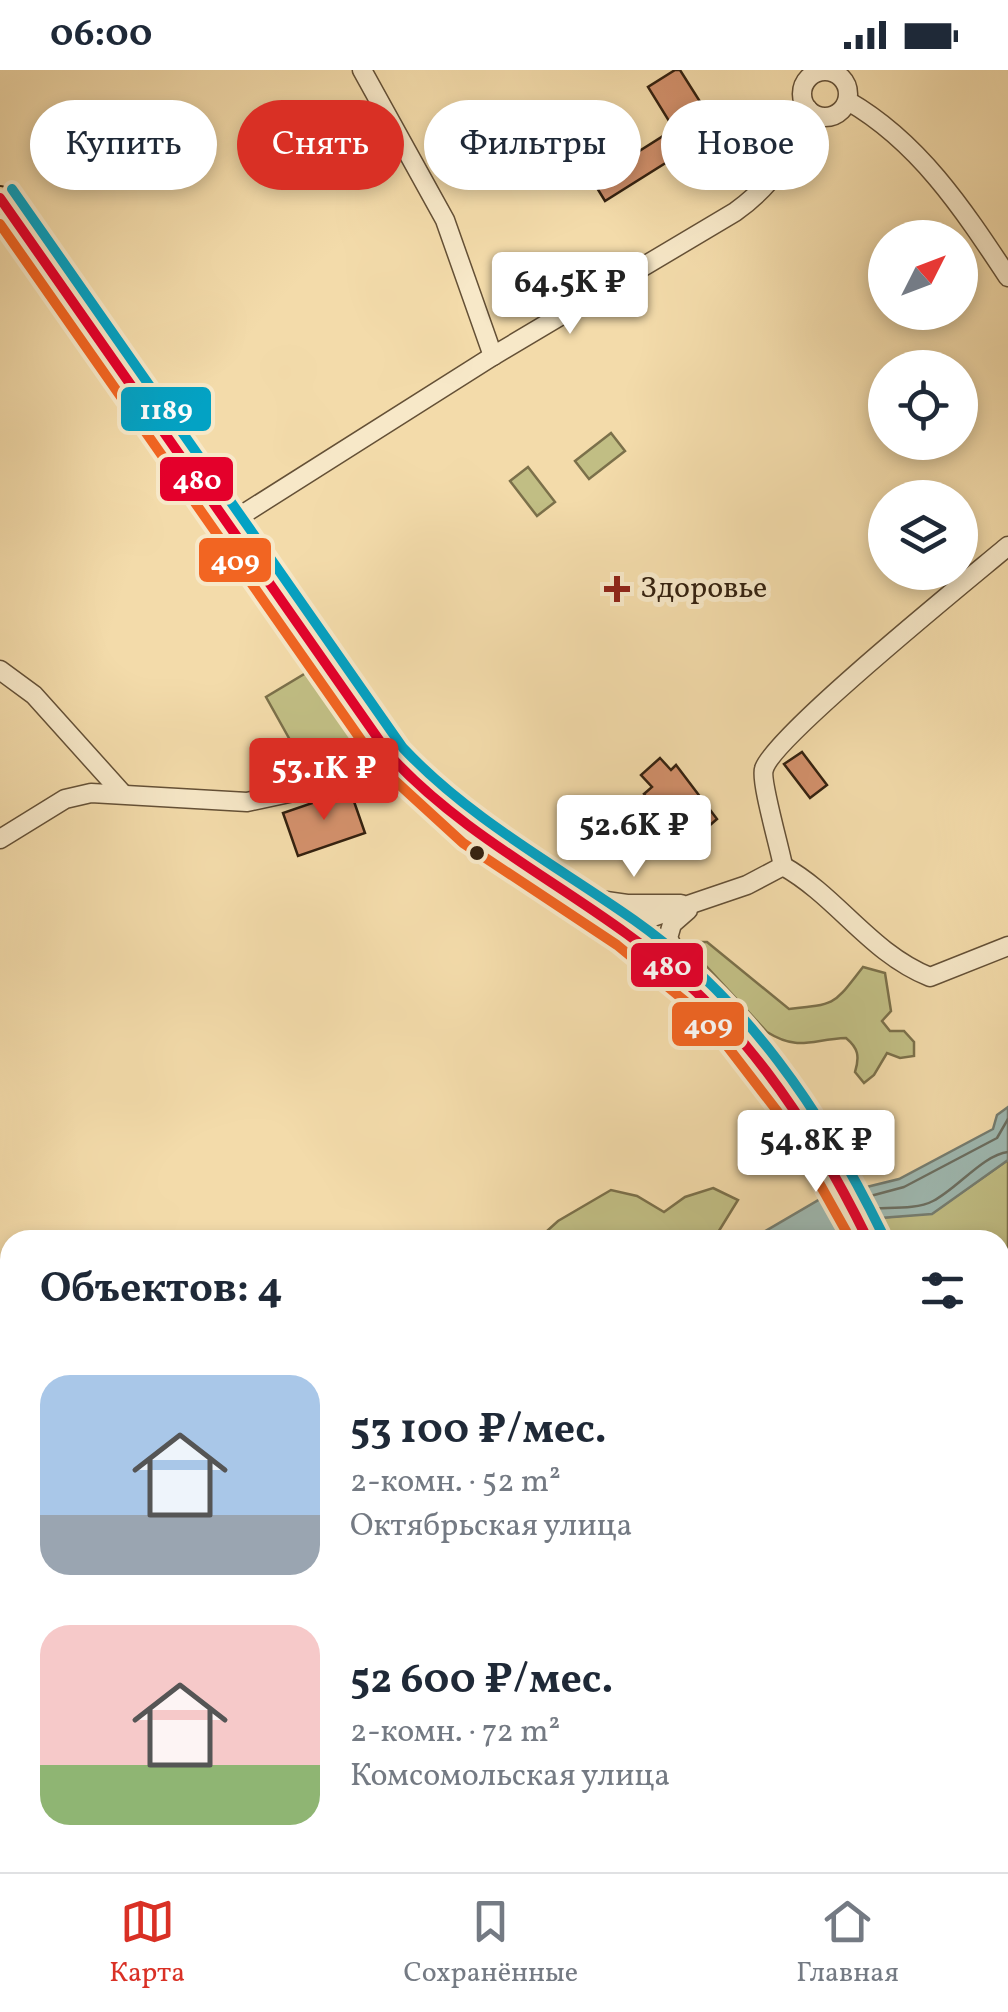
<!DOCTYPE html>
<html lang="ru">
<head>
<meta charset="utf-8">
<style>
	:root { --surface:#fff; --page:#f6f6f7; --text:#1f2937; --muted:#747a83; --line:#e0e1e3; --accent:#d93025 }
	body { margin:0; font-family:Vollkorn,serif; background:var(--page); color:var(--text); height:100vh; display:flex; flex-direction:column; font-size:38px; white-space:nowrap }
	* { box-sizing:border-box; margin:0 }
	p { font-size:32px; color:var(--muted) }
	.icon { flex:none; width:55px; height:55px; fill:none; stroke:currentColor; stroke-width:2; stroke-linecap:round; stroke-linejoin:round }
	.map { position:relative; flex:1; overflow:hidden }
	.details { position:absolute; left:0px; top:1160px; width:1010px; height:642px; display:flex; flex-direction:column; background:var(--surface); border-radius:30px 30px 0 0; box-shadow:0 5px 15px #0003 }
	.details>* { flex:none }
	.guide { position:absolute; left:30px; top:30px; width:950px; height:90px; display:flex; gap:20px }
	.needle { width:65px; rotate:48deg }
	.controls { position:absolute; left:868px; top:150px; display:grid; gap:20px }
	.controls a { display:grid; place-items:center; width:110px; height:110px; border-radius:50%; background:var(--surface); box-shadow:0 5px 15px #0003; font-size:50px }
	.price { position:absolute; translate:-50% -85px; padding:0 22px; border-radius:10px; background:#fff; color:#222; font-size:32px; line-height:65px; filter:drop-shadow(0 2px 5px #0008) }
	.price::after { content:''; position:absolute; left:50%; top:60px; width:30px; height:22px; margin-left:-15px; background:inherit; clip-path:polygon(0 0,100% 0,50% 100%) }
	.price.active { background:var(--accent); color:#fff }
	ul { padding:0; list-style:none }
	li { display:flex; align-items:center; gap:30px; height:250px; padding:0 40px }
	li span { display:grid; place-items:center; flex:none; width:280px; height:200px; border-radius:30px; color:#555 }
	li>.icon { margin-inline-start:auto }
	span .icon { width:120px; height:120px; fill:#fffc; stroke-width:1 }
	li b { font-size:42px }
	h2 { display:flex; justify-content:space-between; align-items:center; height:120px; padding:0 40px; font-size:42px }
	.tag { padding:0 35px; border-radius:45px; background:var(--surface); box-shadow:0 5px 15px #0003; font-size:35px; line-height:90px }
	.tag.active { background:var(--accent); color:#fff }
	.status { display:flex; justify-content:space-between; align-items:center; height:70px; padding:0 50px; background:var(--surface); direction:ltr }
	.status svg { height:28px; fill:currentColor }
	.tab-bar { display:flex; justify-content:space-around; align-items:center; height:140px; border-top:2px solid var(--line); background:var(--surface); font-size:28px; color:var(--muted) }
	.tab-bar a { display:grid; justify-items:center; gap:5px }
	.tab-bar .active { color:var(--accent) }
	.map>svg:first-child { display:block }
</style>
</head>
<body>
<div class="status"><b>06:00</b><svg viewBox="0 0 49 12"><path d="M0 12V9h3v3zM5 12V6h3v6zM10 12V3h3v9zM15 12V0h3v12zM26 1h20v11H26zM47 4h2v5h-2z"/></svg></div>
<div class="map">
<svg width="1008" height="1802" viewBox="0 0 1008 1802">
	<rect width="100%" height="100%" fill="#f3dbaa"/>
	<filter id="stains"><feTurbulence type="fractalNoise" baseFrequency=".002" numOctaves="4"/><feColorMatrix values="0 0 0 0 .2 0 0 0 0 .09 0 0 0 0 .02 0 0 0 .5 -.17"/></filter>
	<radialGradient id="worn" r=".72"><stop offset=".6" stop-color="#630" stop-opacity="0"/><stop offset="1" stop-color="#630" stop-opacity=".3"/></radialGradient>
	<g fill="#c1be84" stroke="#7b704a" stroke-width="2.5">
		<polygon points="611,363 625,381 589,409 575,391"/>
		<polygon points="528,397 555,432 537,446 510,411"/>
		<polygon points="311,600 362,679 360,685 304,706 290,670 266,627"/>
		<path d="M684,872H707L789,939C838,934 833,935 863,897L885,903L891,941L882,951L890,961H904L914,972V986L900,988L887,983L874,1005L864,1013L855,1002C860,986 858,978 846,968C812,969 799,982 767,962Z"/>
		<polygon points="1008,1090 1008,1325 1000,1329 1000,1170 888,1170 878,1148 932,1143"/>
		<polygon points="713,1118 738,1130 717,1164 707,1170 537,1170 558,1151 611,1120 637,1126 664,1142 685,1127"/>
		<polygon points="10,1256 10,1469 0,1469 0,1259"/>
		<polygon points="10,1513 10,1710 0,1712 0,1514"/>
		<polygon points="1000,1585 1008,1602 1008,1802 124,1802 121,1793 1000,1792"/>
	</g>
	<polygon fill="#9eb9b2" stroke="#747d71" stroke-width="2.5" points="1008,1037 1008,1090 932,1144 867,1149 815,1170 750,1170 822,1128 899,1109 993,1059 997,1045"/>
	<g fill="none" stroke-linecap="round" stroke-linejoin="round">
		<g stroke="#6a6e61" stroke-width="2.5">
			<polyline points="863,1128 904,1117 997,1068 1008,1049"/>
			<path d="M868,1139C888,1137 916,1140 933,1131C958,1118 983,1085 1008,1082"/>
		</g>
	</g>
	<g fill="#d2906b" stroke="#352210" stroke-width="2.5">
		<polygon points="675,0 680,0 718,60 605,131 567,69 599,49 625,90 674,59 648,17"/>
		<polygon points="802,682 827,715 810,728 784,694"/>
		<polygon points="660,688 671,700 676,695 717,749 694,769 674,747 668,752 644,724 652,717 641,705"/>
		<polygon points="350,720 365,763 298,786 283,743"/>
	</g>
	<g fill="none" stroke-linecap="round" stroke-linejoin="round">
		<g stroke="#645036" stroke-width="21">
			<g id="minor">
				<polyline points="362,0 445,150 493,286"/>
				<circle cx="825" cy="24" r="23"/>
				<path d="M848,31C919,72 963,139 1008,207"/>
				<path d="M226,455L493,286L735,142C774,114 792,84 808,39"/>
				<polyline points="0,600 34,625 123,724"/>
				<polyline points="0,769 65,729 91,723 247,732 303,720 391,687"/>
				<path d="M783,796C780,779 760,710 764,699C773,667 970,508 1008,476"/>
				<path d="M783,796C838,827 870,883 930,907L1008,876"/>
				<polyline points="578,827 627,834 681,834"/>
				<polyline points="630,865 644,850 747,815 783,796"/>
				<polyline points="688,906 668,868 672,854 688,840"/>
				<polyline points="1000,1343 1008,1339"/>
				<polyline points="0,1724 10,1721"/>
			</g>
		</g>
		<g stroke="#352210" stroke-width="26">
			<g id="major">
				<path d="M0,128L391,687C457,764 544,806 626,863C732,936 816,1054 868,1170"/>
				<polyline points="1000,1541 1008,1561"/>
			</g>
		</g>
		<use href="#minor" stroke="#f7e8c8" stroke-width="18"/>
		<use href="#major" stroke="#f3dbaa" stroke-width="22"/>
		<g stroke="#f7e8c8" stroke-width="18">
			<path id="bus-1" d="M0,128L391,687C460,761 546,805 627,864C736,942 810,1051 868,1170"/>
		</g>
		<g stroke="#f7e8c8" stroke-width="18">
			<polyline id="bus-2" points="0,154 380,697 463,773 617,875 691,936 724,972 784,1050 851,1170"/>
		</g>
		<g stroke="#f7e8c8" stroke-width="18">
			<path id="bus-3" d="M12,119L403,678C470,749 554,794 634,850C746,929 823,1042 882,1163"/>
		</g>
		<use href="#bus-1" stroke="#e4002b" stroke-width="10"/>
		<use href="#bus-2" stroke="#f26522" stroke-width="10"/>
		<use href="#bus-3" stroke="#03a2c4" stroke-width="10"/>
	</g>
	<path fill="#8f2418" stroke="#f7e8c8" stroke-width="4" d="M612 504h10v10h10v10h-10v10h-10v-10h-10v-10h10z"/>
	<circle fill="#352210" stroke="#f7e8c8" stroke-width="4" cx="477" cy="783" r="9"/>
	<g text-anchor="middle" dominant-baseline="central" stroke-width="10" stroke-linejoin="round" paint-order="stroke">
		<g font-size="30" fill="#352210" stroke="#f7e8c8" text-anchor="start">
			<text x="640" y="519">Здоровье</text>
		</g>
	</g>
	<g stroke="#f7e8c8" stroke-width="4">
		<rect x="119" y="315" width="94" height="48" rx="10" fill="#03a2c4"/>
		<rect x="158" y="385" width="77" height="48" rx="10" fill="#e4002b"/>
		<rect x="197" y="466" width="76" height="48" rx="10" fill="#f26522"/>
		<rect x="629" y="871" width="76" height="48" rx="10" fill="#e4002b"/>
		<rect x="670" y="930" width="76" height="48" rx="10" fill="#f26522"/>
	</g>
	<g font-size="28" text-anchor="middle" font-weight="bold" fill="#fff">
		<text x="166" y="349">1189</text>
		<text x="197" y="419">480</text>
		<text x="235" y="500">409</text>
		<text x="667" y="905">480</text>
		<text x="708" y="964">409</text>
	</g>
	<rect width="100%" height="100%" filter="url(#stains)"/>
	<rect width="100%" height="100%" fill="url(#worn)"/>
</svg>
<div class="controls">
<a><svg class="needle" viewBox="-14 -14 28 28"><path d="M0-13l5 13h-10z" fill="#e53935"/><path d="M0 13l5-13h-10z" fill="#747a83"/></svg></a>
<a><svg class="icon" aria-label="locate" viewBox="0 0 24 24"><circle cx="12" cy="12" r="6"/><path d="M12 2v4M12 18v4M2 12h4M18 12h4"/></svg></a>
<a><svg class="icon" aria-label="layers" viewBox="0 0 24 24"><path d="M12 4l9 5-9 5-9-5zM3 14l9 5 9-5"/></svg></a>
</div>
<b class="price" style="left:570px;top:267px">64.5K ₽</b>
<b class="price active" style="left:324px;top:753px">53.1K ₽</b>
<b class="price" style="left:634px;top:810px">52.6K ₽</b>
<b class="price" style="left:816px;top:1125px">54.8K ₽</b>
<div class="guide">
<a class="tag">Купить</a>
<a class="tag active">Снять</a>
<a class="tag">Фильтры</a>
<a class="tag">Новое</a>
</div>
<section class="details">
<h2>Объектов: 4<svg class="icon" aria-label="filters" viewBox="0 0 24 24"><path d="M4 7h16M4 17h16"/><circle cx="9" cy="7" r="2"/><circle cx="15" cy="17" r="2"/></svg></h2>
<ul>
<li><span style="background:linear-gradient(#a9c7e8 70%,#9aa5b1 0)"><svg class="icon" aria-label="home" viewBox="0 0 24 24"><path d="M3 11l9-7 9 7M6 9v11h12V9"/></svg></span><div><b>53 100 ₽/мес.</b><p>2-комн. · 52 m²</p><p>Октябрьская улица</p></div></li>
<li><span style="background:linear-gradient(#f6c9c9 70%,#8fb573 0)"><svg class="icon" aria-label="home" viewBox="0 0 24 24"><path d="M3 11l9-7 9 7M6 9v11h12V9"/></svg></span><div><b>52 600 ₽/мес.</b><p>2-комн. · 72 m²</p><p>Комсомольская улица</p></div></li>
</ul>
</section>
</div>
<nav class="tab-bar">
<a class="active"><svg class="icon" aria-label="map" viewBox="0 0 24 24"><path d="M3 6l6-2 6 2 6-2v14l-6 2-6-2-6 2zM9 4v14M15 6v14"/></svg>Карта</a>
<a><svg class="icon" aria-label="saved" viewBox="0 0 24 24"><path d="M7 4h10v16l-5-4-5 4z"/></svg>Сохранённые</a>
<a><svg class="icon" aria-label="home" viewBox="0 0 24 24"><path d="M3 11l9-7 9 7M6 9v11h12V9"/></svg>Главная</a>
</nav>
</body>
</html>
